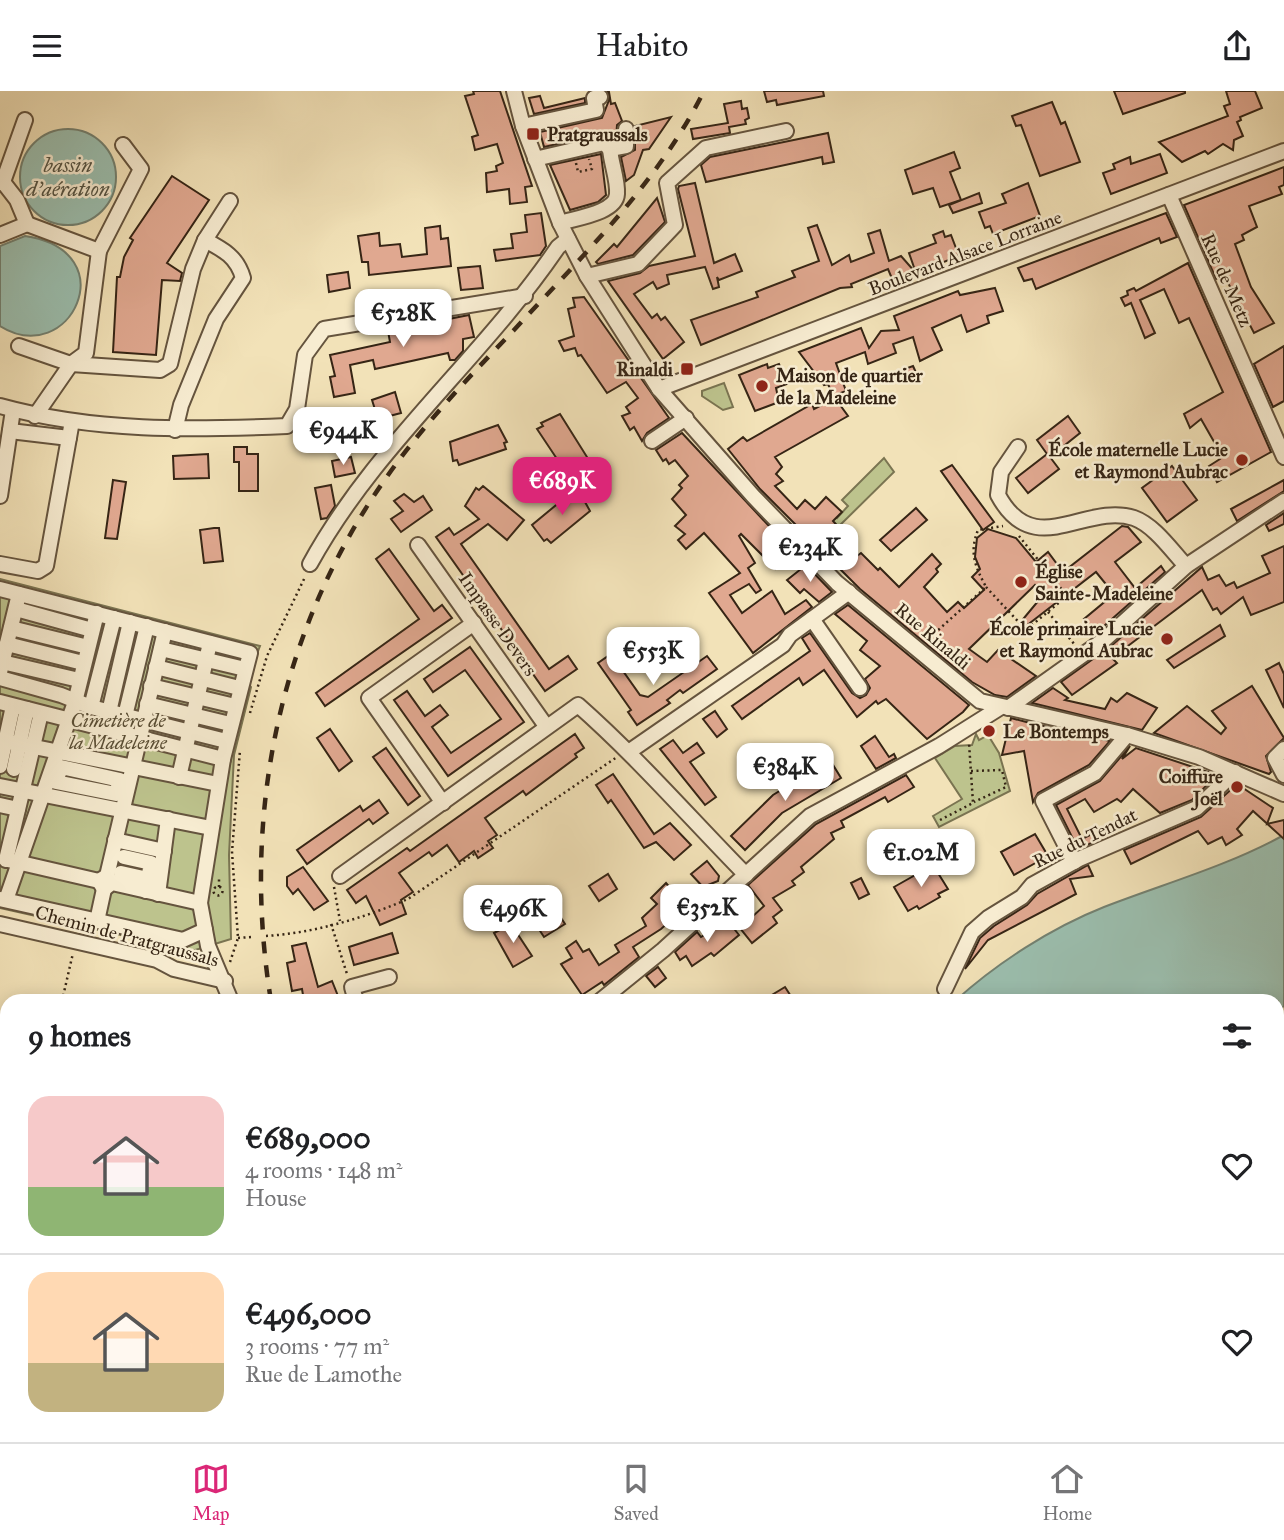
<!DOCTYPE html>
<html lang="en">
<head>
<meta charset="utf-8">
<style>
	:root { --surface:#fff; --page:#f6f6f6; --text:#202124; --muted:#757577; --line:#e0e0e0; --accent:#db2777 }
	body { margin:0; font-family:"IM FELL Great Primer",serif; background:var(--page); color:var(--text); height:100vh; display:flex; flex-direction:column; font-size:26px; white-space:nowrap }
	* { box-sizing:border-box; margin:0 }
	p { font-size:23px; color:var(--muted) }
	.icon { flex:none; width:38px; height:38px; fill:none; stroke:currentColor; stroke-width:2; stroke-linecap:round; stroke-linejoin:round }
	.map { position:relative; flex:1; overflow:hidden }
	.drawer { position:absolute; left:0px; top:903px; width:1284px; height:448px; display:flex; flex-direction:column; background:var(--surface); border-radius:21px 21px 0 0; box-shadow:0 4px 18px #0003 }
	.drawer>* { flex:none }
	.price { position:absolute; translate:-50% -60px; padding:0 16px; border-radius:14px; background:#fff; color:#222; font-size:23px; line-height:46px; filter:drop-shadow(0 2px 4px #0008) }
	.price::after { content:''; position:absolute; left:50%; top:42px; width:21px; height:16px; margin-left:-10px; background:inherit; clip-path:polygon(0 0,100% 0,50% 100%) }
	.price.active { background:var(--accent); color:#fff }
	ul { padding:0; list-style:none }
	li { display:flex; align-items:center; gap:21px; height:175px; padding:0 28px }
	li+li { border-top:2px solid var(--line) }
	li span { display:grid; place-items:center; flex:none; width:196px; height:140px; border-radius:21px; color:#555 }
	li>.icon { margin-inline-start:auto }
	span .icon { width:84px; height:84px; fill:#fffc; stroke-width:1 }
	li b { font-size:30px }
	h2 { display:flex; justify-content:space-between; align-items:center; height:84px; padding:0 28px; font-size:30px }
	header { display:flex; justify-content:space-between; align-items:center; height:91px; padding:0 28px; background:var(--surface); font-size:32px; font-weight:600 }
	.tabs { display:flex; justify-content:space-around; align-items:center; height:98px; border-top:2px solid var(--line); background:var(--surface); font-size:19px; color:var(--muted) }
	.tabs a { display:grid; justify-items:center; gap:4px }
	.tabs .active { color:var(--accent) }
	.map>svg:first-child { display:block }
</style>
</head>
<body>
<header><svg class="icon" aria-label="menu" viewBox="0 0 24 24"><path d="M4 6h16M4 12h16M4 18h16"/></svg>Habito<svg class="icon" aria-label="share" viewBox="0 0 24 24"><path d="M12 15V3M7 8l5-5 5 5M5 13v7h14v-7"/></svg></header>
<div class="map">
<svg width="1284" height="1351" viewBox="0 0 1284 1351">
	<rect width="100%" height="100%" fill="#f2e2b8"/>
	<filter id="stains"><feTurbulence type="fractalNoise" baseFrequency=".00286" numOctaves="4"/><feColorMatrix values="0 0 0 0 .2 0 0 0 0 .09 0 0 0 0 .02 0 0 0 .5 -.17"/></filter>
	<radialGradient id="worn" r=".72"><stop offset=".6" stop-color="#630" stop-opacity="0"/><stop offset="1" stop-color="#630" stop-opacity=".3"/></radialGradient>
	<g fill="#bdc38d" stroke="#7a7451" stroke-width="2">
		<polygon points="724,292 733,316 723,319 702,305 702,300"/>
		<polygon points="884,367 894,381 832,442 830,421 837,427 848,415 842,409"/>
		<polygon points="0,488 260,555 246,591 251,596 234,664 229,764 231,848 192,860 0,817"/>
		<polygon points="976,643 979,649 988,644 999,662 1010,700 939,736 933,725 962,708 935,667 955,655 972,654"/>
	</g>
	<g fill="#9bbeae" stroke="#738171" stroke-width="2">
		<circle cx="68" cy="86" r="48"/>
		<path d="M25,145C127,160 70,279 0,235V155Z"/>
		<path d="M1284,744V915L1278,919V910H955C997,872 1051,837 1104,816C1166,792 1225,776 1284,744Z"/>
		<polygon points="239,1344 672,1344 659,1351 227,1351"/>
	</g>
	<g fill="#e0a890" stroke="#362515" stroke-width="2">
		<polygon points="473,0 500,0 532,95 525,96 527,111 510,113 509,98 487,101 486,82 497,80 496,75 503,72 497,53 475,59 472,46 478,44 465,5 474,3"/>
		<polygon points="764,0 823,0 824,5 777,14 776,9 767,11"/>
		<polygon points="1114,0 1185,0 1185,2 1123,23"/>
		<polygon points="1226,0 1255,0 1262,17 1240,26 1241,29 1237,31 1243,45 1234,49 1233,59 1223,53 1208,63 1205,60 1182,71 1159,51 1228,25 1224,15 1230,13"/>
		<polygon points="608,1 609,1 611,13 615,12 622,30 617,34 616,47 602,43 544,56 540,41 602,27 609,9"/>
		<polygon points="540,5 544,17 585,7 585,12 534,23 529,7"/>
		<polygon points="741,10 742,18 747,17 749,27 745,29 746,33 729,36 730,42 693,48 691,38 728,32 724,13"/>
		<polygon points="1052,11 1061,33 1065,31 1080,71 1040,85 1021,34 1016,35 1012,25"/>
		<polygon points="671,26 649,58 643,59 634,84 626,90 621,66 635,59 635,35"/>
		<polygon points="828,42 834,71 823,73 822,66 706,91 701,74 710,66"/>
		<polygon points="954,61 960,77 950,81 961,109 940,116 933,97 913,103 905,79"/>
		<polygon points="601,63 606,104 598,111 570,119 550,74"/>
		<polygon points="1160,63 1167,82 1111,103 1103,82 1115,78 1113,73 1130,66 1131,73"/>
		<polygon points="1284,76 1284,94 1279,96 1282,103 1249,115 1257,136 1242,144 1244,149 1235,153 1251,196 1274,232 1254,242 1224,184 1216,188 1184,114"/>
		<polygon points="172,85 209,109 167,172 182,182 180,190 162,189 156,264 113,261 117,186 120,186 124,166 133,149 130,147"/>
		<polygon points="695,92 714,172 735,163 742,180 719,189 717,186 719,196 713,198 705,176 667,184 669,193 657,198 653,191 634,203 652,227 657,223 661,229 665,226 684,251 663,268 608,190 640,182 649,175 695,165 678,98 679,95"/>
		<polygon points="1028,92 1040,125 993,143 990,135 985,137 979,121 1006,112 1002,103"/>
		<polygon points="979,102 982,112 953,122 949,114"/>
		<polygon points="657,107 665,131 633,164 598,173 596,171 614,153 617,156"/>
		<polygon points="541,122 546,155 540,164 496,170 494,159 513,157 511,143 527,141 525,124"/>
		<polygon points="1166,122 1177,146 1161,152 1159,147 1036,198 1032,188 1024,190 1018,177"/>
		<polygon points="817,134 832,174 849,164 851,171 874,162 868,143 880,139 889,170 901,165 916,182 893,190 888,178 851,193 852,196 840,197 701,254 691,229 758,206 756,201 795,186 792,180 819,170 808,137"/>
		<polygon points="440,135 441,148 448,147 451,175 369,184 368,171 362,171 358,145 379,142 380,155 400,153 402,166 427,163 425,137"/>
		<polygon points="943,140 945,146 951,144 959,165 916,182 909,162 936,152 933,144"/>
		<polygon points="1188,172 1271,361 1217,391 1209,375 1220,368 1214,358 1217,356 1201,328 1190,337 1184,323 1223,301 1189,227 1179,232 1164,198 1140,209 1155,242 1145,247 1131,212 1125,215 1121,207 1128,204 1127,200 1134,197 1136,200"/>
		<polygon points="480,175 483,197 461,199 458,177"/>
		<polygon points="348,181 350,197 329,201 327,184"/>
		<polygon points="995,197 1003,220 987,225 989,232 967,241 961,224 932,237 942,259 920,270 913,246 893,253 896,262 868,273 865,261 836,272 846,300 833,305 828,293 824,294 799,261 861,237 869,257 881,240 899,239 894,225 958,200 960,204"/>
		<polygon points="584,206 669,327 647,342 642,350 634,336 630,339 622,325 630,322 626,316 638,307 626,291 607,302 581,264 578,265 575,257 564,260 559,250 574,245 568,218 575,216 573,207"/>
		<polygon points="469,224 474,246 463,248 463,260 455,269 450,269 448,262 375,278 373,269 350,274 355,302 334,306 330,286 335,285 330,264 390,251 388,240"/>
		<polygon points="1284,255 1284,310 1273,316 1254,273"/>
		<polygon points="767,273 768,277 779,273 787,293 776,297 779,311 755,320 739,284"/>
		<polygon points="913,275 918,286 903,291 899,280"/>
		<polygon points="395,301 401,322 378,328 372,309"/>
		<polygon points="835,307 848,325 775,366 782,376 776,383 783,390 775,395 797,418 805,409 815,418 826,406 842,421 833,430 844,442 839,447 857,465 861,462 878,479 880,477 899,496 932,463 941,473 936,478 938,481 924,496 947,521 958,511 964,517 984,499 972,486 980,478 975,466 977,447 988,438 1016,447 1036,471 1048,461 1063,481 1122,435 1128,436 1141,451 1115,471 1135,497 1161,475 1165,481 1095,543 1084,528 1114,503 1096,481 1017,542 1014,539 1044,503 1035,494 969,558 987,571 998,559 1036,585 1007,606 995,604 972,591 860,498 760,398 728,358 743,346 747,350 812,313 814,318"/>
		<polygon points="560,323 587,366 572,380 570,377 565,380 537,338 543,335 541,332"/>
		<polygon points="1068,325 1080,342 1050,366 1059,378 1028,402 1016,387 1047,363 1037,349"/>
		<polygon points="385,328 389,342 370,347 366,333"/>
		<polygon points="498,334 507,351 504,352 506,358 459,374 457,369 453,370 450,351"/>
		<polygon points="682,342 797,465 776,478 741,443 739,445 755,472 748,477 761,499 756,502 749,493 730,504 742,522 772,500 785,523 806,509 812,516 753,562 709,502 740,482 704,442 686,458 678,449 685,443 675,435 686,424 672,408 682,397 679,394 688,385 675,369 669,373 666,368 663,370 656,359"/>
		<polygon points="234,356 247,356 247,363 258,363 258,400 239,400 239,371 234,371"/>
		<polygon points="208,363 209,387 174,388 173,365"/>
		<polygon points="351,366 355,382 335,386 332,370"/>
		<polygon points="952,374 994,431 983,439 941,380"/>
		<polygon points="1172,375 1197,409 1167,431 1142,397"/>
		<polygon points="113,389 126,391 117,448 105,447"/>
		<polygon points="1284,389 1284,400 1237,430 1231,418"/>
		<polygon points="331,394 335,415 327,427 321,428 315,397"/>
		<polygon points="483,395 524,429 507,449 488,433 461,453 549,578 568,565 577,578 545,600 436,446 449,437 454,444 479,428 465,415 476,397 479,399"/>
		<polygon points="573,400 577,405 580,402 590,420 551,452 547,448 544,450 532,434"/>
		<polygon points="404,403 414,411 423,405 432,419 401,441 391,428 403,420 394,410"/>
		<polygon points="916,417 927,429 891,460 880,449"/>
		<polygon points="1284,422 1284,433 1269,440 1266,434"/>
		<polygon points="214,437 219,437 223,470 204,472 200,439"/>
		<polygon points="1284,455 1284,511 1251,524 1243,506 1221,523 1217,517 1213,519 1202,499 1112,567 1117,572 1072,604 1061,591 1111,555 1202,476 1208,489 1219,484 1226,495 1234,491 1237,497 1270,482 1262,465"/>
		<polygon points="389,458 434,520 442,514 452,527 325,615 316,602 419,528 376,468"/>
		<polygon points="806,474 832,501 819,511 804,498 800,502 787,489"/>
		<polygon points="848,514 969,614 963,621 927,648 886,608 878,613 876,610 857,626 824,579 803,594 799,587 742,628 732,615 810,560 802,547 810,542 852,602 860,607 866,604 870,597 865,588 880,575 860,559 867,550 835,523"/>
		<polygon points="1220,534 1225,545 1174,577 1167,569"/>
		<polygon points="470,556 524,631 448,685 394,609 407,600 425,625 440,614 448,624 432,636 451,662 501,628 465,579 433,601 424,588"/>
		<polygon points="611,563 640,604 648,606 707,565 717,578 683,602 680,599 667,609 670,612 637,634 628,621 631,619 598,572"/>
		<polygon points="1279,572 1284,583 1284,617 1266,579"/>
		<polygon points="1252,595 1284,647 1266,665 1271,681 1269,683 1154,642 1187,615 1221,643 1226,637 1212,620"/>
		<polygon points="1053,597 1068,607 1065,609 1105,618 1111,607 1117,611 1127,602 1157,617 1142,639 1032,612"/>
		<polygon points="715,620 727,638 717,646 703,628"/>
		<polygon points="1011,627 1030,632 1110,650 1089,674 1038,702 1033,711 1024,660 1002,664"/>
		<polygon points="330,638 352,670 339,680 317,647"/>
		<polygon points="575,643 584,657 575,663 577,666 526,704 523,700 485,727 497,744 488,750 493,757 478,767 474,760 459,771 447,754 432,765 429,761 399,782 413,801 401,809 406,823 380,834 366,805 356,812 347,799 407,757 410,760"/>
		<polygon points="875,645 889,666 894,663 896,667 876,678 861,655"/>
		<polygon points="673,649 683,662 697,652 704,662 690,671 716,706 705,714 660,658"/>
		<polygon points="1130,655 1122,668 1136,657 1217,684 1192,709 1160,722 1133,698 1121,711 1117,708 1094,721 1085,708 1067,718 1082,748 1092,743 1096,750 1078,758 1056,714 1100,690"/>
		<polygon points="386,657 420,705 408,714 373,666"/>
		<polygon points="830,669 841,687 782,722 745,759 731,745 773,704"/>
		<polygon points="613,683 654,743 670,732 691,754 674,769 656,751 644,757 611,709 608,712 596,694"/>
		<polygon points="906,684 914,696 888,711 885,706 841,730 844,736 831,742 834,748 801,776 804,781 792,790 795,794 773,807 782,819 773,826 777,832 752,852 740,837 764,815 748,794 816,733"/>
		<polygon points="1237,693 1273,717 1267,733 1284,729 1284,748 1253,720 1237,738 1242,744 1226,754 1222,746 1208,753 1198,740 1131,773 1124,759 1201,726"/>
		<polygon points="379,709 388,722 373,733 369,728 307,773 297,759 360,715 363,720"/>
		<polygon points="1035,743 1048,765 1014,784 1001,761"/>
		<polygon points="707,770 719,785 718,790 703,796 691,783"/>
		<polygon points="933,774 948,798 938,803 940,806 919,818 917,815 908,820 894,796"/>
		<polygon points="1088,774 1093,785 1070,788 1076,803 988,849 965,878 980,847 994,835 1027,814 1037,803"/>
		<polygon points="303,776 328,810 314,819 298,798 293,803 287,795 287,786"/>
		<polygon points="608,783 617,798 599,810 589,795"/>
		<polygon points="861,787 869,803 859,808 851,792"/>
		<polygon points="666,792 686,816 661,838 633,856 639,866 604,894 602,891 582,904 561,873 572,867 566,857 576,850 583,861 589,858 599,874 619,861 615,854 646,835 642,827 657,813 651,807"/>
		<polygon points="554,816 565,833 544,846 533,829"/>
		<polygon points="728,830 739,844 714,865 711,862 692,875 686,865 680,869 675,861 697,841 701,846"/>
		<polygon points="511,833 532,865 513,876 494,842"/>
		<polygon points="392,842 398,862 354,874 349,856"/>
		<polygon points="306,852 318,896 332,890 340,910 321,910 319,906 304,910 302,898 292,900 287,872 295,870 292,855"/>
		<polygon points="658,876 666,887 655,896 646,885"/>
		<polygon points="785,896 794,910 762,910"/>
	</g>
	<g fill="none" stroke-linecap="round" stroke-linejoin="round">
		<g stroke="#65543e" stroke-width="18">
			<g id="minor">
				<polyline points="514,0 523,35 560,132 587,185 659,298 753,405 837,492 980,610 1127,644 1199,666 1284,703"/>
				<polyline points="523,35 596,19 594,7 600,6"/>
				<polyline points="535,68 604,52 610,58 626,55 626,38"/>
				<polyline points="0,92 3,91 25,29"/>
				<polyline points="1169,104 1284,366"/>
				<path d="M560,132C575,127 616,122 617,103C618,89 611,72 610,58"/>
				<polyline points="27,133 99,160"/>
				<polyline points="0,144 27,133 17,109 3,91"/>
				<polyline points="587,185 638,173 675,134 667,92 706,57 786,40"/>
				<polyline points="19,255 71,273 160,279 170,273 193,178 205,149 230,110"/>
				<polyline points="659,298 1284,60"/>
				<path d="M0,315C94,341 190,339 287,335L297,318L305,264L324,238L525,205"/>
				<polyline points="35,325 71,273 86,262 99,160 141,78 123,54"/>
				<path d="M175,339L181,314L216,228L243,187C237,166 224,159 205,149"/>
				<polyline points="10,340 69,347"/>
				<polyline points="652,350 686,327"/>
				<path d="M1018,356L1001,381L998,404C1034,471 1085,411 1134,427C1154,434 1172,460 1186,475"/>
				<polyline points="0,405 13,319"/>
				<polyline points="418,454 546,635"/>
				<polyline points="0,473 38,480 46,475 72,330"/>
				<path d="M310,473C375,354 482,268 558,156L568,148"/>
				<polyline points="0,498 250,562 223,668 200,812 208,855 231,910"/>
				<polyline points="16,518 92,539"/>
				<polyline points="812,528 860,597"/>
				<polyline points="11,537 88,556"/>
				<polyline points="7,553 83,572"/>
				<polyline points="161,558 245,578"/>
				<polyline points="2,571 79,589"/>
				<polyline points="156,576 239,597"/>
				<polyline points="0,581 19,503"/>
				<polyline points="0,587 61,604 91,616 226,650"/>
				<polyline points="151,595 235,615"/>
				<polyline points="0,611 223,668"/>
				<polyline points="147,613 230,633"/>
				<polyline points="91,616 114,527"/>
				<polyline points="1008,617 1105,548 1186,475 1284,410"/>
				<polyline points="109,621 130,531"/>
				<polyline points="125,625 147,535"/>
				<polyline points="0,649 218,693"/>
				<polyline points="1284,658 1275,667 1284,684"/>
				<polyline points="630,660 783,554 790,544 849,501"/>
				<polyline points="0,675 13,615"/>
				<polygon points="61,676 120,689 116,703 56,691"/>
				<polyline points="14,678 27,618"/>
				<polyline points="179,686 210,552"/>
				<polyline points="0,695 211,737"/>
				<polyline points="443,712 369,607 474,532"/>
				<polyline points="0,714 18,718"/>
				<polyline points="115,749 164,760"/>
				<polyline points="124,766 151,772 146,800"/>
				<polyline points="6,769 41,622"/>
				<polyline points="8,769 99,790"/>
				<polyline points="1074,771 1043,710 1095,682 1127,644"/>
				<polyline points="121,782 148,788"/>
				<polyline points="107,785 165,540"/>
				<path d="M340,785L578,614C638,667 690,727 746,784"/>
				<polyline points="112,792 104,798 99,790 107,785 112,792 200,812"/>
				<polyline points="158,803 168,728"/>
				<polyline points="0,808 183,849 205,839"/>
				<polyline points="6,809 75,611 97,522"/>
				<polyline points="97,830 104,798"/>
				<polyline points="0,833 157,869 174,878 225,890"/>
				<polyline points="945,898 972,841 988,827 1022,806 1032,794 1079,768 1197,717 1235,681"/>
				<polyline points="356,910 352,896 389,886"/>
				<polyline points="600,910 663,859 810,725 939,655 1001,616"/>
				<polyline points="1278,1126 1284,1121"/>
				<polyline points="1278,1184 1284,1178"/>
				<polyline points="0,1264 7,1263"/>
				<polyline points="0,1285 7,1283"/>
				<polyline points="1233,1351 1234,1344"/>
			</g>
		</g>
		<g stroke="#362515" stroke-width="2.5" stroke-dasharray="2 3.5" stroke-linecap="butt">
			<polyline points="576,72 578,81 592,78 589,68"/>
			<polyline points="986,496 1026,539 1067,505 1019,445"/>
			<polyline points="1048,521 1075,554"/>
			<path d="M926,550L986,496C975,475 969,462 978,439L1003,435"/>
			<polyline points="250,622 267,565 305,486"/>
			<polyline points="971,680 1002,679 1006,696 974,711"/>
			<polyline points="940,729 973,712 969,652"/>
			<circle cx="218" cy="800" r="4.5"/>
			<polyline points="219,796 219,785"/>
			<polyline points="334,796 340,830"/>
			<polyline points="331,833 347,883"/>
			<path d="M266,845C314,842 364,827 408,808L617,666"/>
			<polyline points="238,847 252,846"/>
			<polyline points="230,871 238,847 232,761 240,659"/>
			<polyline points="62,910 73,862"/>
			<polyline points="0,978 7,983"/>
			<polyline points="1278,1072 1284,1069"/>
			<polyline points="454,1344 458,1351"/>
			<polyline points="1157,1344 1168,1351"/>
			<polyline points="709,1351 721,1344"/>
		</g>
		<use href="#minor" stroke="#f7ecd1" stroke-width="14"/>
		<g stroke="#362515" stroke-width="4.5" stroke-dasharray="12 12" stroke-linecap="butt">
			<path d="M271,910C241,727 278,540 386,387C423,334 469,286 514,239C583,164 658,92 704,0"/>
			<polyline points="466,1344 470,1351"/>
		</g>
	</g>
	<g fill="#8f2418" stroke="#f7ecd1" stroke-width="2.5">
		<rect x="526" y="36" width="14" height="14" rx="3.5"/>
		<rect x="680" y="271" width="14" height="14" rx="3.5"/>
		<circle cx="762" cy="295" r="7"/>
		<circle cx="1242" cy="369" r="7"/>
		<circle cx="1021" cy="491" r="7"/>
		<circle cx="1167" cy="548" r="7"/>
		<circle cx="989" cy="640" r="7"/>
		<circle cx="1237" cy="696" r="7"/>
	</g>
	<g text-anchor="middle" dominant-baseline="central" stroke-width="5" stroke-linejoin="round" paint-order="stroke">
		<g font-size="19" font-weight="bold" fill="#362515" stroke="#f7ecd1" text-anchor="start">
			<text x="547" y="43">Pratgraussals</text>
			<text x="673" y="278" text-anchor="end">Rinaldi</text>
			<text x="776" y="284">Maison de quartier<tspan x="776" dy="22">de la Madeleine</tspan></text>
			<text x="1228" y="358" text-anchor="end">École maternelle Lucie<tspan x="1228" dy="22">et Raymond Aubrac</tspan></text>
			<text x="1035" y="480">Église<tspan x="1035" dy="22">Sainte-Madeleine</tspan></text>
			<text x="1153" y="537" text-anchor="end">École primaire Lucie<tspan x="1153" dy="22">et Raymond Aubrac</tspan></text>
			<text x="1003" y="640">Le Bontemps</text>
			<text x="1223" y="685" text-anchor="end">Coiffure<tspan x="1223" dy="22">Joël</tspan></text>
		</g>
		<g font-size="19" fill="#362515" stroke="#f7ecd1">
			<text transform="translate(965 162) rotate(-21)">Boulevard Alsace Lorraine</text>
			<text transform="translate(1227 189) rotate(66)">Rue de Metz</text>
			<text transform="translate(498 533) rotate(55)">Impasse Devers</text>
			<text transform="translate(933 545) rotate(40)">Rue Rinaldi</text>
			<text transform="translate(1085 747) rotate(-26)">Rue du Tendat</text>
			<text transform="translate(127 845) rotate(15)">Chemin de Pratgraussals</text>
		</g>
		<g font-size="19" font-style="italic" fill="#584c33" stroke="#f7ecd1">
			<text x="118" y="629">Cimetière de<tspan x="118" dy="22">la Madeleine</tspan></text>
		</g>
		<g font-size="21" font-style="italic" fill="#545343" stroke="#f7ecd1">
			<text x="68" y="74">bassin<tspan x="68" dy="24">d'aération</tspan></text>
		</g>
	</g>
	<rect width="100%" height="100%" filter="url(#stains)"/>
	<rect width="100%" height="100%" fill="url(#worn)"/>
</svg>
<b class="price" style="left:403px;top:258px">€528K</b>
<b class="price" style="left:343px;top:376px">€944K</b>
<b class="price active" style="left:562px;top:426px">€689K</b>
<b class="price" style="left:810px;top:493px">€234K</b>
<b class="price" style="left:653px;top:596px">€553K</b>
<b class="price" style="left:785px;top:712px">€384K</b>
<b class="price" style="left:921px;top:798px">€1.02M</b>
<b class="price" style="left:707px;top:853px">€352K</b>
<b class="price" style="left:513px;top:854px">€496K</b>
<section class="drawer">
<h2>9 homes<svg class="icon" aria-label="filters" viewBox="0 0 24 24"><path d="M4 7h16M4 17h16"/><circle cx="9" cy="7" r="2"/><circle cx="15" cy="17" r="2"/></svg></h2>
<ul>
<li><span style="background:linear-gradient(#f6c9c9 65%,#8fb573 0)"><svg class="icon" aria-label="home" viewBox="0 0 24 24"><path d="M3 11l9-7 9 7M6 9v11h12V9"/></svg></span><div><b>€689,000</b><p>4 rooms · 148 m²</p><p>House</p></div><svg class="icon" aria-label="heart" viewBox="0 0 24 24"><path d="M12 20l-8-8c-3-5 5-10 8-4 3-6 11-1 8 4z"/></svg></li>
<li><span style="background:linear-gradient(#ffd9b3 65%,#c2b280 0)"><svg class="icon" aria-label="home" viewBox="0 0 24 24"><path d="M3 11l9-7 9 7M6 9v11h12V9"/></svg></span><div><b>€496,000</b><p>3 rooms · 77 m²</p><p>Rue de Lamothe</p></div><svg class="icon" aria-label="heart" viewBox="0 0 24 24"><path d="M12 20l-8-8c-3-5 5-10 8-4 3-6 11-1 8 4z"/></svg></li>
</ul>
</section>
</div>
<nav class="tabs">
<a class="active"><svg class="icon" aria-label="map" viewBox="0 0 24 24"><path d="M3 6l6-2 6 2 6-2v14l-6 2-6-2-6 2zM9 4v14M15 6v14"/></svg>Map</a>
<a><svg class="icon" aria-label="saved" viewBox="0 0 24 24"><path d="M7 4h10v16l-5-4-5 4z"/></svg>Saved</a>
<a><svg class="icon" aria-label="home" viewBox="0 0 24 24"><path d="M3 11l9-7 9 7M6 9v11h12V9"/></svg>Home</a>
</nav>
</body>
</html>
